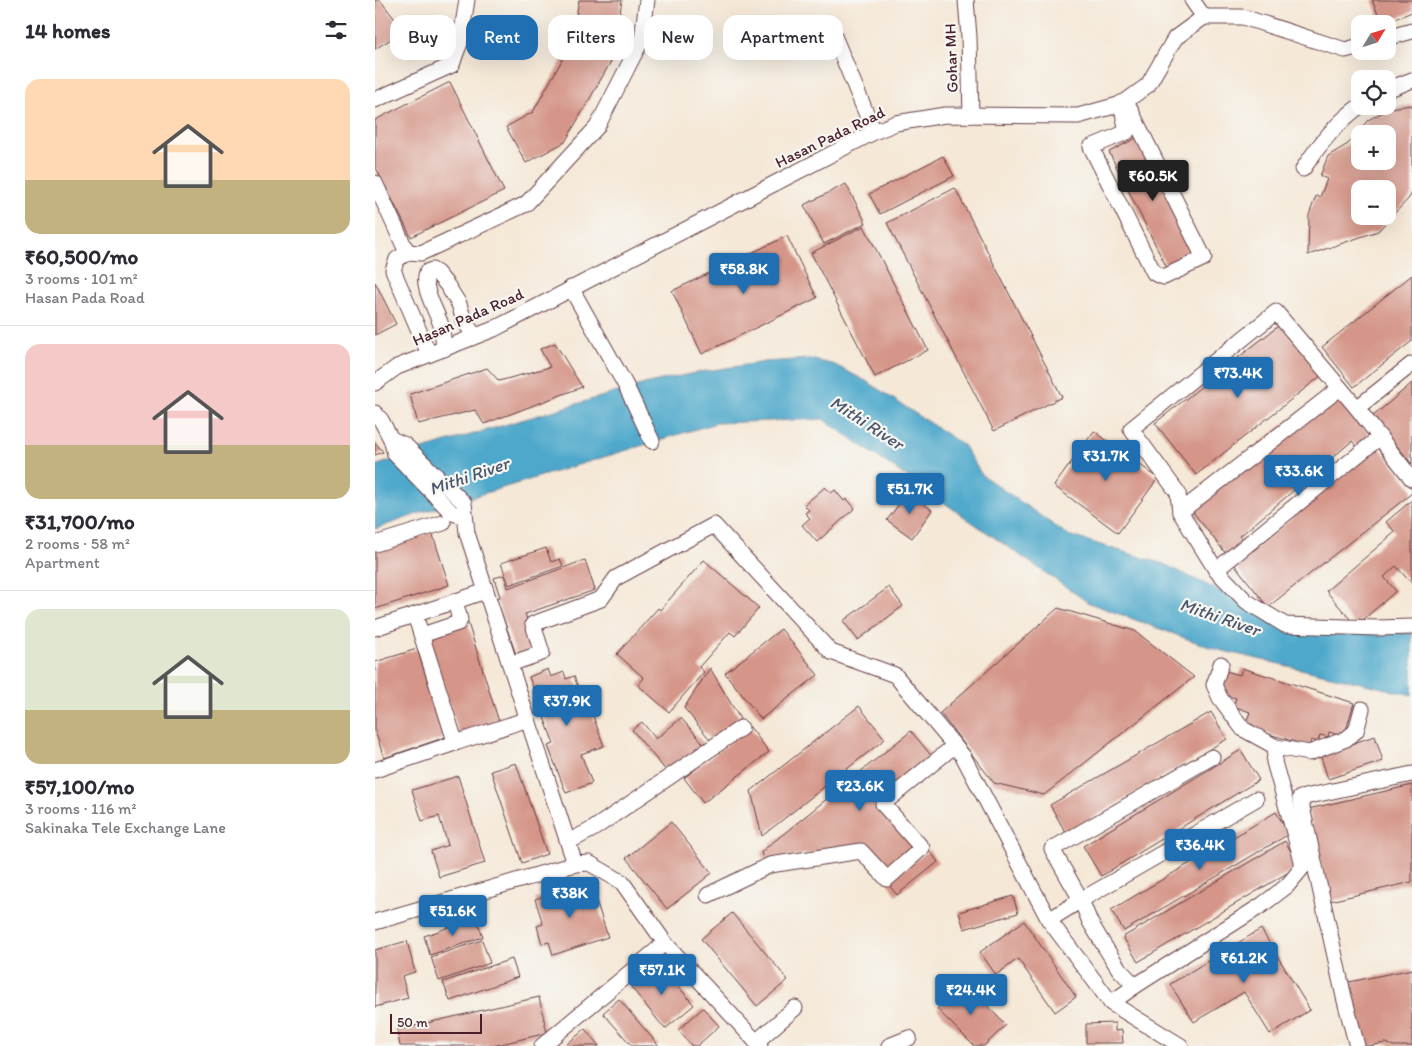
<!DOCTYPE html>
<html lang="en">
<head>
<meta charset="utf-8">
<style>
	:root { --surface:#fff; --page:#f2f2f3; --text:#2b2b33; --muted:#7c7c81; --line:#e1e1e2; --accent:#1f6fb2 }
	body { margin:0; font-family:Itim,sans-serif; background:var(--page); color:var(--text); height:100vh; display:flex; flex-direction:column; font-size:19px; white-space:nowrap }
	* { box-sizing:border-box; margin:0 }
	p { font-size:16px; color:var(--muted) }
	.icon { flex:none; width:28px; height:28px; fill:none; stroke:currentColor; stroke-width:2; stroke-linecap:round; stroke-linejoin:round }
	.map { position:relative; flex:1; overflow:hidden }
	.side { display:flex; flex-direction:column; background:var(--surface); width:375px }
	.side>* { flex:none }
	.hud { position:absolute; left:15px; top:15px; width:475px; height:45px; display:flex; gap:10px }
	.needle { width:32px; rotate:52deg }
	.tools { position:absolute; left:976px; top:15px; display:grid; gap:10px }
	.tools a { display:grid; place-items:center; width:45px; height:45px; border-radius:10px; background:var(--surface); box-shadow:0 5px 20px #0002; font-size:25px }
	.scale { position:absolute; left:15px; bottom:12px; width:92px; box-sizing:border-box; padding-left:5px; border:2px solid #4a1f2b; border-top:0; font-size:14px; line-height:18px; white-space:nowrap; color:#4a1f2b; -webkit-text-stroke:4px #f6f6f2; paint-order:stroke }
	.price { position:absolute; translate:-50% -42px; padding:0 11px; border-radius:5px; background:var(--accent); color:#fff; font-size:16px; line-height:32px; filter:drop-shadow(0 1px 2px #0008) }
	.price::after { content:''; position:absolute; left:50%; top:30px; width:15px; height:11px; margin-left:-8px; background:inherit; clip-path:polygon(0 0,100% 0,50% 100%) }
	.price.on { background:#222; color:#fff }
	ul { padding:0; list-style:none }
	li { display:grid; align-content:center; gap:10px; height:265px; padding:0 25px }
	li+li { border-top:1px solid var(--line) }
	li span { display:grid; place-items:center; height:155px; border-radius:15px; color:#555 }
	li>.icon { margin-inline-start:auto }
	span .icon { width:90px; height:90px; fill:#fffc; stroke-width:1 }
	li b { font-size:21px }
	h2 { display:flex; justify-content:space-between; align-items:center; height:60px; padding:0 25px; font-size:21px }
	.chip { padding:0 18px; border-radius:15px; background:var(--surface); box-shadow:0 5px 20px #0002; font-size:18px; line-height:45px }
	.chip.on { background:var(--accent); color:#fff }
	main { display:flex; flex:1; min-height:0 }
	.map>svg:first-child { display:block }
</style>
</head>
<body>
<main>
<section class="side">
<h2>14 homes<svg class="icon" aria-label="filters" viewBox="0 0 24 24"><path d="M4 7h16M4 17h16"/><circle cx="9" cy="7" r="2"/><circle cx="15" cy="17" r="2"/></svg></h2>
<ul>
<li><span style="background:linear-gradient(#ffd9b3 65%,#c2b280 0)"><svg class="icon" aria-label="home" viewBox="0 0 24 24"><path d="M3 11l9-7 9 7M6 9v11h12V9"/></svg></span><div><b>₹60,500/mo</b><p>3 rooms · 101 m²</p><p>Hasan Pada Road</p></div></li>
<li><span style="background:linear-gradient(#f6c9c9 65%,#c2b280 0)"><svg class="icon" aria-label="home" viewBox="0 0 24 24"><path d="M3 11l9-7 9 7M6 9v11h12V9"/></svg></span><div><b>₹31,700/mo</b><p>2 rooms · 58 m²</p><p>Apartment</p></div></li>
<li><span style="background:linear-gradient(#dfe7d0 65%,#c2b280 0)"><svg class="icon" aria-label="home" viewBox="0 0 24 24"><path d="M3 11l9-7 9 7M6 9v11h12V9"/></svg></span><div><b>₹57,100/mo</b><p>3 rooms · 116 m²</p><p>Sakinaka Tele Exchange Lane</p></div></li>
</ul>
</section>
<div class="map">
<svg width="1037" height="1046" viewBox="0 0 1037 1046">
	<rect width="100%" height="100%" fill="#f6f6f2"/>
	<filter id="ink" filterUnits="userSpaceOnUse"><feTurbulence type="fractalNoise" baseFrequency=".02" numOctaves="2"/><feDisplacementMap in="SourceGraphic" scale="10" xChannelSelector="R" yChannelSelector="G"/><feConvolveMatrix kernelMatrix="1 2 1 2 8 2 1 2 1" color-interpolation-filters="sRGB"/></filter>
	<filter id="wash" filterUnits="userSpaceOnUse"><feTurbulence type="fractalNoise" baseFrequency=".0096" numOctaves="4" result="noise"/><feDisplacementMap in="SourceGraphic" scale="20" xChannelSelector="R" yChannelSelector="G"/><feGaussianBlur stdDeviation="1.12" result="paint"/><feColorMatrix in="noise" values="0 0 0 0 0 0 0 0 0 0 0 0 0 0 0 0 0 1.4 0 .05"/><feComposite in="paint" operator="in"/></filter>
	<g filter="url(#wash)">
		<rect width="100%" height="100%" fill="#f5e8d7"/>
		<polygon fill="#4da8cb" stroke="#4c647b" points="435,359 460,365 491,381 588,445 607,475 693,535 789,564 925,630 1037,633 1037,695 840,649 714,603 448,419 341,423 48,512 0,529 0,466 51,448 273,383 324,372 390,362"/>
		<g id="blocks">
			<g fill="#d59689" fill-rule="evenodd">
				<polygon points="0,0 5,0 29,31 0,49"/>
				<polygon points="204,0 247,0 238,58 190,142 151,163 131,127 158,112 196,44"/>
				<polygon points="997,0 1037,0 1037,12 1007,24"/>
				<polygon points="75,82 129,191 36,237 0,166 0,120"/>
				<path d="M1037,105V193L1034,198L1003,231L933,255L934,215L941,196L945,197L952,179L945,176L953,156L973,144L993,120L1015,108ZM985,134H1012V161H985ZM985,189H1012V216H985Z"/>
				<polygon points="765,136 823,253 792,268 734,152"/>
				<polygon points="568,156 579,176 505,214 494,194"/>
				<polygon points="471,184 491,223 449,244 429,205"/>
				<polygon points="580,188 687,397 619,431 512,223"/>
				<polygon points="489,226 553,350 500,377 436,253"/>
				<polygon points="412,236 442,298 327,354 297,291"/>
				<polygon points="1037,275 1037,341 979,387 947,347"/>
				<polygon points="0,282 21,324 0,335"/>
				<polygon points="906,324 947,375 821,475 780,423"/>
				<polygon points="180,343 207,387 109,424 100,410 43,424 35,394 112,368 124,381 175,367 165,349"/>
				<polygon points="1037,383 1037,464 997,417"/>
				<path d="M956,387L1037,489V493L893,607L810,502ZM977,441L990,456L878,551L865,536Z"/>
				<polygon points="719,431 783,478 743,533 679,486"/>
				<polygon points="0,442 8,452 0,455"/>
				<polygon points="450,487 456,493 460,490 469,501 472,499 480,508 442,542 427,525 435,518 430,513 434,510 429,505"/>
				<polygon points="533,492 557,510 537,538 512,520"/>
				<polygon points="1037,500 1037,584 1021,566 1009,577 1021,591 981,626 951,591 1020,532 1011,522"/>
				<polygon points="57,532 74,585 0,609 0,551"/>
				<polygon points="171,548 176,562 185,559 188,566 134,585 126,563"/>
				<polygon points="210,560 220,590 150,614 163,649 142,657 121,598 125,597 119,578 129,575 133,588"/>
				<polygon points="329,560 384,608 360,636 355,632 324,667 329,672 294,712 263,685 269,678 242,654 283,608 285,610"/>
				<polygon points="514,587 528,606 483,640 468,621"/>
				<polygon points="683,608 760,631 819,677 669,795 619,783 565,713"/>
				<polygon points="93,623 124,722 84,734 53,636"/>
				<polygon points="406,629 443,675 386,719 350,673"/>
				<polygon points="42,649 71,737 9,758 0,731 0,662"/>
				<polygon points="335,668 365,719 337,742 309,708"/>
				<polygon points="867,668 979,703 969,737 954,732 953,737 945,735 943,742 936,740 934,746 877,729 878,725 871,723 875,712 858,706 861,698 844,694 851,671 865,675"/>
				<polygon points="173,669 176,677 189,672 191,679 199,676 211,710 215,708 229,746 206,754 217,783 191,793 173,746 179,744 154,677"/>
				<polygon points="484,706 510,739 387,836 376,791"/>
				<polygon points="836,712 852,739 691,833 675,805"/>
				<polygon points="306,718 328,743 293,773 257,730 267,722 281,739"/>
				<polygon points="375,727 394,752 328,803 309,778"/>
				<polygon points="536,731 559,759 506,805 543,849 515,872 491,846 388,860 386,852"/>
				<polygon points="1000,736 1008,761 953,779 945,754"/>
				<polygon points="866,750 884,780 726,876 708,846"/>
				<polygon points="141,763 172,854 147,863 116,771"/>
				<polygon points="83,776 110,863 64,877 56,851 73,845 64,816 47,821 37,790"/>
				<polygon points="1037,785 1037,882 955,901 933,809"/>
				<polygon points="901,812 914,834 749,931 736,910"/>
				<polygon points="296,822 337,873 292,909 251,858"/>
				<polygon points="910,841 924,866 763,962 748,937"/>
				<polygon points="554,850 563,862 522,895 512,883"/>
				<polygon points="215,882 233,937 178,955 174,942 167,944 162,926 168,924 160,899"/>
				<polygon points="638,896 643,913 589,929 584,912"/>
				<polygon points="357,913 413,980 382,1006 326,939"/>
				<polygon points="101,918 108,937 55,955 49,936"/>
				<polygon points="649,921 701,997 680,1012 643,959 621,975 605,952"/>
				<polygon points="886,929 935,1010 895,1034 869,992 819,1022 795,984"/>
				<polygon points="107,940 115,963 64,981 56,957"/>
				<polygon points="32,941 40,972 27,976 33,998 0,1007 0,950"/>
				<polygon points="137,959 143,977 75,1001 68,982"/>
				<polygon points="284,963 319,1005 290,1029 256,987"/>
				<polygon points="1037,969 1037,1046 1018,1046 1011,1043 994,1046 983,1046 969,983"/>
				<polygon points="589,982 631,1025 609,1046 599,1046 562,1009"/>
				<polygon points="164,997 172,1033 118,1046 25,1046 22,1030"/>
				<polygon points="244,999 284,1046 257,1046 228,1013"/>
				<polygon points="328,1008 344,1026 322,1046 317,1046 303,1030"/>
				<polygon points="740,1023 740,1031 747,1030 748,1043 711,1043 711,1024"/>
				<polygon points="210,1029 224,1046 194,1046 192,1044"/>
			</g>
		</g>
	</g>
	<g filter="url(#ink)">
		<use href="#blocks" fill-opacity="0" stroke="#643d45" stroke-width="1"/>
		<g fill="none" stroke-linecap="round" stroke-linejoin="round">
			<g stroke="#643d45" stroke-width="17">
				<g id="minor">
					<polyline points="591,0 594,37 596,115"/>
					<polyline points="817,0 829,17"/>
					<polyline points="454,24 499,132"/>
					<polyline points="1012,38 1037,31"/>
					<polyline points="1012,90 1037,80"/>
					<polyline points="0,100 77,65 81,53 85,43 92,0"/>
					<polyline points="746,103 752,132 716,147 779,273 789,277 829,258 751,101"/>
					<path d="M928,169C943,146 962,122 985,106"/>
					<polyline points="0,183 29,246 34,252 46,253 151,204 222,127 267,39 272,0"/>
					<polyline points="34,252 22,259 18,270 54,354"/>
					<polyline points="196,288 251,386 277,441"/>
					<path d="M69,349C68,341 68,332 66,325C61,310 46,286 52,272L57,270L62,273L72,285L84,304L89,321L100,336"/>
					<polyline points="1037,364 982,408 1037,479"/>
					<polyline points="0,383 22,367 119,329 499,132 521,123 570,115 703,116 743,105 751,101 773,85 800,38 829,17 868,17 970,50 985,46"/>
					<polyline points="982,408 901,312 756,429 803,493 805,512 841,570 871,601 910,625 1002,628 1037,627"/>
					<polyline points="0,413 6,420 16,439 20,454 77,513 89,516"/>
					<polyline points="16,439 30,445 89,503 92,533 200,864 214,863 247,882 290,943 385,1046"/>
					<polyline points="805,512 965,388"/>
					<polyline points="0,544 68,523"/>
					<polyline points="841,570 1005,437"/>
					<polyline points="40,615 79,738 83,742 153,719"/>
					<polyline points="0,628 111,591"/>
					<polyline points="47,635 83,623 85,620 80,601"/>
					<polyline points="135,664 167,653 158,624 226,599 241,578 339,525 456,652 520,675 588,756 674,920 736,1003 806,1046"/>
					<polyline points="846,664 839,685 845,698 868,729 901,747"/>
					<polyline points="0,770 83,742"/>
					<polyline points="193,842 218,829 366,728"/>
					<polyline points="333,895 395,865 486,851 512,879 547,848 508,804 579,746"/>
					<polyline points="674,920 706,900 881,799"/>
					<polyline points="0,922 200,864"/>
					<polyline points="760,986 744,969 730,947 715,922 706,900 677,849 837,757"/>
					<polyline points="736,1003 760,986 887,905 912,886 927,868 927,861 899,762 901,747 934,753 971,739 981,731 987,709"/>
					<polyline points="381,1042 420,1008"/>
					<polyline points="167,1046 290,943"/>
					<polyline points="514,1046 534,1038"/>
					<polyline points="982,1046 969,997 925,798 1037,774"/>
				</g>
			</g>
			<use href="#minor" stroke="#fff" stroke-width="15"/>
		</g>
	</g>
	<g text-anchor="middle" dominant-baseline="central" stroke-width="4.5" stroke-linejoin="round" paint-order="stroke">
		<g font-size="16" fill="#4a1f2b" stroke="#f6f6f2">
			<text transform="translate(576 58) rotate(-92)">Gohar MH</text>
			<text transform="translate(455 137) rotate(-26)">Hasan Pada Road</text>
			<text transform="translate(93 317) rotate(-24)">Hasan Pada Road</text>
		</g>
		<g font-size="18" font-style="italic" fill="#4b566b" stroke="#f6f6f2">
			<text transform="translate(492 423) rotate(33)">Mithi River</text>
			<text transform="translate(94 476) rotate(-19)">Mithi River</text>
			<text transform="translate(845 617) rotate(19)">Mithi River</text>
		</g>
	</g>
</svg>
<div class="tools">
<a><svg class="needle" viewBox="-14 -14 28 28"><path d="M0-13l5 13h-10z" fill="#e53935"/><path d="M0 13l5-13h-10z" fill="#7c7c81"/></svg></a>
<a><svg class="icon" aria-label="locate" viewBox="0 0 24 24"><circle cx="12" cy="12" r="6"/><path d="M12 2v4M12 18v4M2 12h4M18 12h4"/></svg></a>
<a>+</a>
<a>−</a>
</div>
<div class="scale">50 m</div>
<b class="price on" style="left:778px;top:202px">₹60.5K</b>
<b class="price" style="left:369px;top:295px">₹58.8K</b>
<b class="price" style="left:863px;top:399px">₹73.4K</b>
<b class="price" style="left:731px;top:482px">₹31.7K</b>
<b class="price" style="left:924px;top:497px">₹33.6K</b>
<b class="price" style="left:535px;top:515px">₹51.7K</b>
<b class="price" style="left:192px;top:727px">₹37.9K</b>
<b class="price" style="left:485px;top:812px">₹23.6K</b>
<b class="price" style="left:825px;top:871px">₹36.4K</b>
<b class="price" style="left:195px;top:919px">₹38K</b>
<b class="price" style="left:78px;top:937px">₹51.6K</b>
<b class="price" style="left:869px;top:984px">₹61.2K</b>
<b class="price" style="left:287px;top:996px">₹57.1K</b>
<b class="price" style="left:596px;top:1016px">₹24.4K</b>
<div class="hud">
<a class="chip">Buy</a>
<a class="chip on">Rent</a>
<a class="chip">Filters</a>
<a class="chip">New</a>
<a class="chip">Apartment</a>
</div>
</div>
</main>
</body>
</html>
